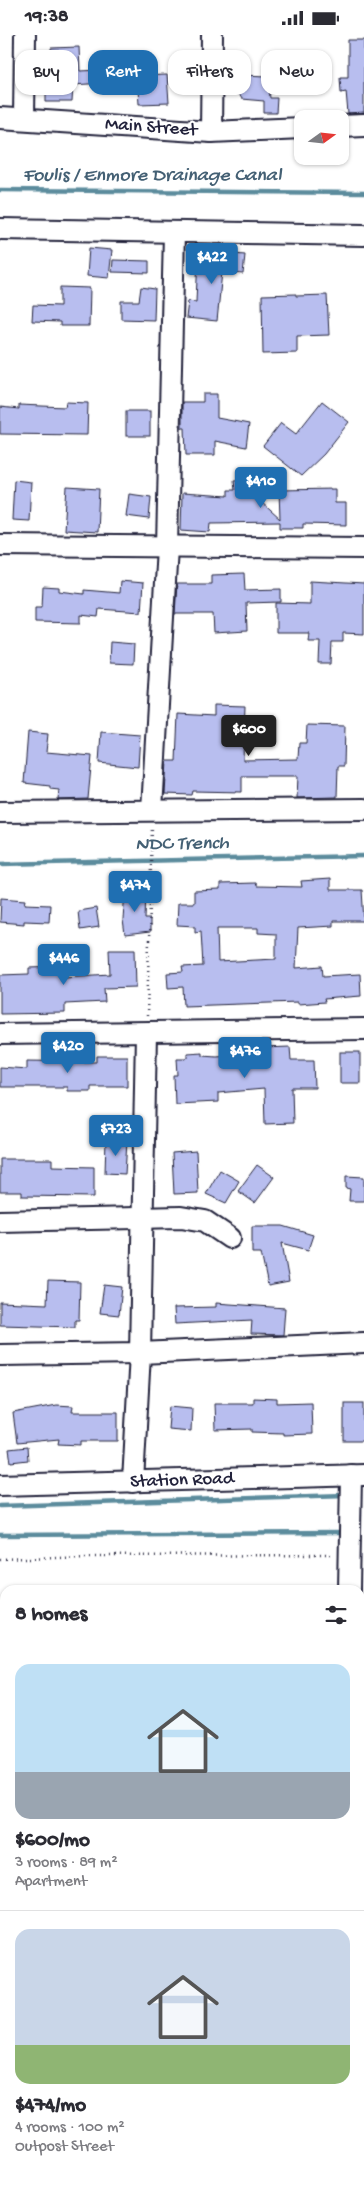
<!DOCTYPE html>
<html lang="en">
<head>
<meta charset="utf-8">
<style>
	:root { --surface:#fff; --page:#f7f7f7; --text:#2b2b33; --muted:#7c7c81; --line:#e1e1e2; --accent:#1f6fb2 }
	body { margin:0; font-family:"Gochi Hand",sans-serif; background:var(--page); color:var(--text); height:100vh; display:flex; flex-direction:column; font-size:19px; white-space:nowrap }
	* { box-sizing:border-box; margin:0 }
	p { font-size:16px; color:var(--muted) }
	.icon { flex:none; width:28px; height:28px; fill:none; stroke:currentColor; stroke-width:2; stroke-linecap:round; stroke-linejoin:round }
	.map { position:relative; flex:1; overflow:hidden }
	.sheet { position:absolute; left:0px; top:1550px; width:365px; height:600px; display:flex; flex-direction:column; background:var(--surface); border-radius:15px 15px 0 0; box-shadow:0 1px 4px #0004 }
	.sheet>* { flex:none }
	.top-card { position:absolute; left:15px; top:15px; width:335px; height:45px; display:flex; gap:10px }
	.needle { width:32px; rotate:75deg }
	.tools { position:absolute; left:294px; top:75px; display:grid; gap:10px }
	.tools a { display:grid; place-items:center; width:55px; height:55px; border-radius:10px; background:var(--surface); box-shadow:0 1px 4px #0004; font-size:25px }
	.price { position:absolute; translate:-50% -42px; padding:0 11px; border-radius:5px; background:var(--accent); color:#fff; font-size:16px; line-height:32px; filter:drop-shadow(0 1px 2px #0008) }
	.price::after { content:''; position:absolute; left:50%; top:30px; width:15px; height:11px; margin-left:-8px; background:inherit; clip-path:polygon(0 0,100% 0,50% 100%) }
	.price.on { background:#222; color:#fff }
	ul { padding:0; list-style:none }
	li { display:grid; align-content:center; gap:10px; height:265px; padding:0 15px }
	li+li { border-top:1px solid var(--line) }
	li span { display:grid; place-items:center; height:155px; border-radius:15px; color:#555 }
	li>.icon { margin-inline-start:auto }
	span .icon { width:90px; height:90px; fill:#fffc; stroke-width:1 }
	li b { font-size:21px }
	h2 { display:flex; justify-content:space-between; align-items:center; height:60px; padding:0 15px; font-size:21px }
	.pill { padding:0 18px; border-radius:15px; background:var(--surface); box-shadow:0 1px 4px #0004; font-size:18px; line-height:45px }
	.pill.on { background:var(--accent); color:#fff }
	.status { display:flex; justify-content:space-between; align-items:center; height:35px; padding:0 25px; background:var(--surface); direction:ltr }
	.status svg { height:14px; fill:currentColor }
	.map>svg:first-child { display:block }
</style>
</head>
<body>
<div class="status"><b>19:38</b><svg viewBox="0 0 49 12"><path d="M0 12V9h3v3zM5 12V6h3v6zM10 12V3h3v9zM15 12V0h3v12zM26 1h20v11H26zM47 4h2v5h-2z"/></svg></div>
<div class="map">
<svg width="364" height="2150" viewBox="0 0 364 2150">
	<rect width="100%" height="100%" fill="#fff"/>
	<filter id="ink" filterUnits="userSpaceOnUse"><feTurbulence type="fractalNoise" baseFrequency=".02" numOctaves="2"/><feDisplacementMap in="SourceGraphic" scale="10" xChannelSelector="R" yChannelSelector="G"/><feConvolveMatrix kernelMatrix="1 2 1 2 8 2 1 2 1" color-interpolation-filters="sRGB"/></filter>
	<g filter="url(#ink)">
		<rect fill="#eaecfa" x="360" y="1692" width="4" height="249"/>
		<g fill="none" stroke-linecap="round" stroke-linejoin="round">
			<g stroke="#5c8c9d" stroke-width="4.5">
				<polyline points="0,155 364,158"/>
				<polyline points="0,829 364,821"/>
				<polyline points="0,1471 346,1460"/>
				<polyline points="0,1500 346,1498"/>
				<polyline points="360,2036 364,2036"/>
				<polyline points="0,2045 5,2045"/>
			</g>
		</g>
		<g fill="#b8beef" stroke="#22223b" fill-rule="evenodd">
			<polygon points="348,5 364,5 364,78 348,79 346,56 341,57 340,42 348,42"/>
			<polygon points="79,12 80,36 102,35 103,48 73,50 72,67 46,67 46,39 52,39 51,13"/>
			<polygon points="167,40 169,68 139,69 137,41"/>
			<polygon points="240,40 268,41 270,63 277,63 276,78 264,78 264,66 241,64 238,59"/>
			<polygon points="89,213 112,215 109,243 87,241"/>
			<polygon points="233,219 245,220 243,239 222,237 217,286 186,283 188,266 196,267 198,221 232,223"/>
			<polygon points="113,225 149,226 149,238 112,237"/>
			<polygon points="60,252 90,253 89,291 60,291 60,287 32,286 33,270 60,271"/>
			<polygon points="141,252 155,254 154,285 121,284 121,266 139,266"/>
			<polygon points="296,259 296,261 327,260 329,300 297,301 297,318 263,319 262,260"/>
			<polygon points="203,359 217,359 217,383 249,389 246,412 215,406 215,420 186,420 185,393 182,393 182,367 203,367"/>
			<polygon points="322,366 349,387 324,419 301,441 263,411 281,388 296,399"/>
			<polygon points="66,367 88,368 87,400 0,399 0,372 19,374 19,370 65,372"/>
			<rect x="126" y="376" width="24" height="25"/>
			<polygon points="249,444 251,458 280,484 279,455 335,454 335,468 346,468 346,490 303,489 303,493 280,493 280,487 211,488 210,497 181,495 182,458 228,461 228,455 235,455 234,445"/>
			<polygon points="14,445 31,447 29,486 12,485"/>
			<polygon points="67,452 99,454 97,497 64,495"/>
			<polygon points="129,459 151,462 149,484 126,481"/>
			<polygon points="244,539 245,555 281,554 281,567 246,568 247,596 214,598 213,579 175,579 177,549 211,549 211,540"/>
			<polygon points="120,546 143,548 141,577 99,574 98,582 81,580 81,588 35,587 35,572 42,572 43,552 59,553 59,556 84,559 84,555 119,558"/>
			<polygon points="310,546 364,549 364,599 343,598 343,607 332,607 331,629 319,629 320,606 308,606 309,598 276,598 276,568 310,569"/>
			<polygon points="110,607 134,609 133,629 109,628"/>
			<polygon points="214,670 245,671 243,725 298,724 299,708 306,708 307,690 345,691 344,731 338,731 337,762 297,763 298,741 242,741 242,757 193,756 192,760 165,759 167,726 176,726 178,679 214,681"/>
			<polygon points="28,697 48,699 46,717 92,721 88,764 58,765 59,755 50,754 50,751 24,748"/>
			<polygon points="101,697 140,700 138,732 99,728"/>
			<path d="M330,844V855H362L364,886H333V891L298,893L296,933L322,931L323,941L360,939L361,961L324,964L325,967L298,969V967L184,971L183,952L168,953L167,938L183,937L182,932L203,931L201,896L195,897V891L177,890L178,868H194V856L220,855V849L255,848L256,851L302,852L301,846ZM217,893H258V898L276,899V924L218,927Z"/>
			<polygon points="125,854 146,855 145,884 150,884 150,897 125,900 123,885"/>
			<polygon points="1,863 26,865 25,869 50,870 49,887 24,886 24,889 0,887"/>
			<polygon points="96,873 99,892 80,895 78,876"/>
			<polygon points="109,914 135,914 136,952 104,953 105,967 65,969 65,978 0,979 0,940 29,939 29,933 63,932 64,942 110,939"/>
			<polygon points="290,1012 291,1025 314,1025 315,1053 292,1053 293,1088 265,1089 264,1054 218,1058 218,1067 175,1069 174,1040 178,1040 177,1023 187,1023 187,1018 202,1017 202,1020 216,1021 263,1017 263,1013"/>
			<rect x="340" y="1017" width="20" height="31"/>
			<polygon points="97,1021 127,1021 127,1051 90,1051 90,1056 67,1056 67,1052 0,1052 0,1032 27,1034 27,1026 97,1027"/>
			<polygon points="106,1104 127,1106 125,1139 105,1138"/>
			<polygon points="196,1116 198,1158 174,1159 172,1118"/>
			<polygon points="0,1124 52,1124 52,1131 94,1132 94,1162 22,1161 22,1157 0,1157"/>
			<polygon points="257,1130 274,1142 255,1168 238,1156"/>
			<polygon points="220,1135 239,1146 226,1168 206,1159"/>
			<polygon points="346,1141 364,1142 364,1166 349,1166 350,1154 346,1153"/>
			<polygon points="252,1191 283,1191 313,1200 308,1215 282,1208 289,1247 268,1251 261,1218 252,1218"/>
			<polygon points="48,1246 80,1247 79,1285 75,1285 75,1292 0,1290 0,1267 47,1269"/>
			<polygon points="104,1250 122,1252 119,1280 100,1278"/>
			<polygon points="216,1268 285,1273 283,1300 251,1299 252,1285 175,1289 174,1273 216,1272"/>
			<polygon points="253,1363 277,1364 277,1368 311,1367 312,1399 283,1400 283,1398 252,1397 252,1394 215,1395 214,1368 253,1368"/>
			<rect x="344" y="1368" width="20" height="38"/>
			<polygon points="56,1370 73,1371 72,1377 118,1377 118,1406 81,1406 81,1410 58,1409 59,1404 17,1408 13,1378"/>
			<polygon points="170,1371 192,1373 191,1396 168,1394"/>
			<polygon points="27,1412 28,1425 11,1427 9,1414"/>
		</g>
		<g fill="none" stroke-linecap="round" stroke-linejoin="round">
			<g stroke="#22223b" stroke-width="24">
				<g id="minor">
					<polyline points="0,83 211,97 302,93"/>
					<polyline points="24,83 25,0"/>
					<polyline points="340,91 364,90"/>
					<polyline points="211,97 212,0"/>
					<polyline points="0,194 364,200"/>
					<polyline points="0,510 364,513"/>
					<polyline points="152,775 167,512 174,197"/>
					<polyline points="0,777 364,774"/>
					<polyline points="0,999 364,994"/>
					<polyline points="0,1186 181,1182 205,1186 230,1203"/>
					<polyline points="0,1320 140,1318 364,1308"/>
					<polyline points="133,1447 140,1318 146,998"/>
					<polyline points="0,1450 364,1440"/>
					<polyline points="349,1555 351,1440"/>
					<polyline points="360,1969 364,1969"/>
					<polyline points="0,1981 5,1981"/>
					<polyline points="360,2118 364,2118"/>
					<polyline points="0,2128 5,2128"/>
				</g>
			</g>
			<g stroke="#22223b" stroke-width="2.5" stroke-dasharray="1 4" stroke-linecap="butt">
				<polyline points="147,981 152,792"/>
				<polyline points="0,1524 85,1521 333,1520"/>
				<polyline points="121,2145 121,2150"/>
			</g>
			<use href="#minor" stroke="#fff" stroke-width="20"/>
		</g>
	</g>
	<g text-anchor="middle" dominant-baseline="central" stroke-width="4" stroke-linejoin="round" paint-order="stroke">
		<g font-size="19" fill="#22223b" stroke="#fff">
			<text transform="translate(151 93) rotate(4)">Main Street</text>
			<text transform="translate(182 1446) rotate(-2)">Station Road</text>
		</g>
		<g font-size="20" font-style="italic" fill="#446074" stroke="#fff">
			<text x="152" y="141">Foulis / Enmore Drainage Canal</text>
			<text transform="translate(182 810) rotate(-1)">NDC Trench</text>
		</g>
	</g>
</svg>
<div class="tools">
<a><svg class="needle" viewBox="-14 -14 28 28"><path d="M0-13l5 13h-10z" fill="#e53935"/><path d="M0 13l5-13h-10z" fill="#7c7c81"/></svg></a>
</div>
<b class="price" style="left:212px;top:250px">$422</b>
<b class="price" style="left:261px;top:474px">$410</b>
<b class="price on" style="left:249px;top:722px">$600</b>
<b class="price" style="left:135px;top:878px">$474</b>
<b class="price" style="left:64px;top:951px">$446</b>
<b class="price" style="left:68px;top:1039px">$420</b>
<b class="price" style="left:245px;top:1044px">$476</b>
<b class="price" style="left:116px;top:1122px">$723</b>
<div class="top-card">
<a class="pill">Buy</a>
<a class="pill on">Rent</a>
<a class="pill">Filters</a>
<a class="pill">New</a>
</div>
<section class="sheet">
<h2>8 homes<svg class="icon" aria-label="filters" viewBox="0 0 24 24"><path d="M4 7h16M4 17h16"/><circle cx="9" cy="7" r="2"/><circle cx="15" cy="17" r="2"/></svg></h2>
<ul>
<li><span style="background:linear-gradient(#bfe0f5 70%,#9aa5b1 0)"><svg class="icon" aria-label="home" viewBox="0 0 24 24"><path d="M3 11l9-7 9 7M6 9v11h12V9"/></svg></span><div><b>$600/mo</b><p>3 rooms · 89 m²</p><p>Apartment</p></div></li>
<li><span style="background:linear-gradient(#c9d6e8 75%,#8fb573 0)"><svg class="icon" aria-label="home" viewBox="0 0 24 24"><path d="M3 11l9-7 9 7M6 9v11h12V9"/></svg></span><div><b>$474/mo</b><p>4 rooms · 100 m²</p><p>Outpost Street</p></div></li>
</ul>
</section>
</div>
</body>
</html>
